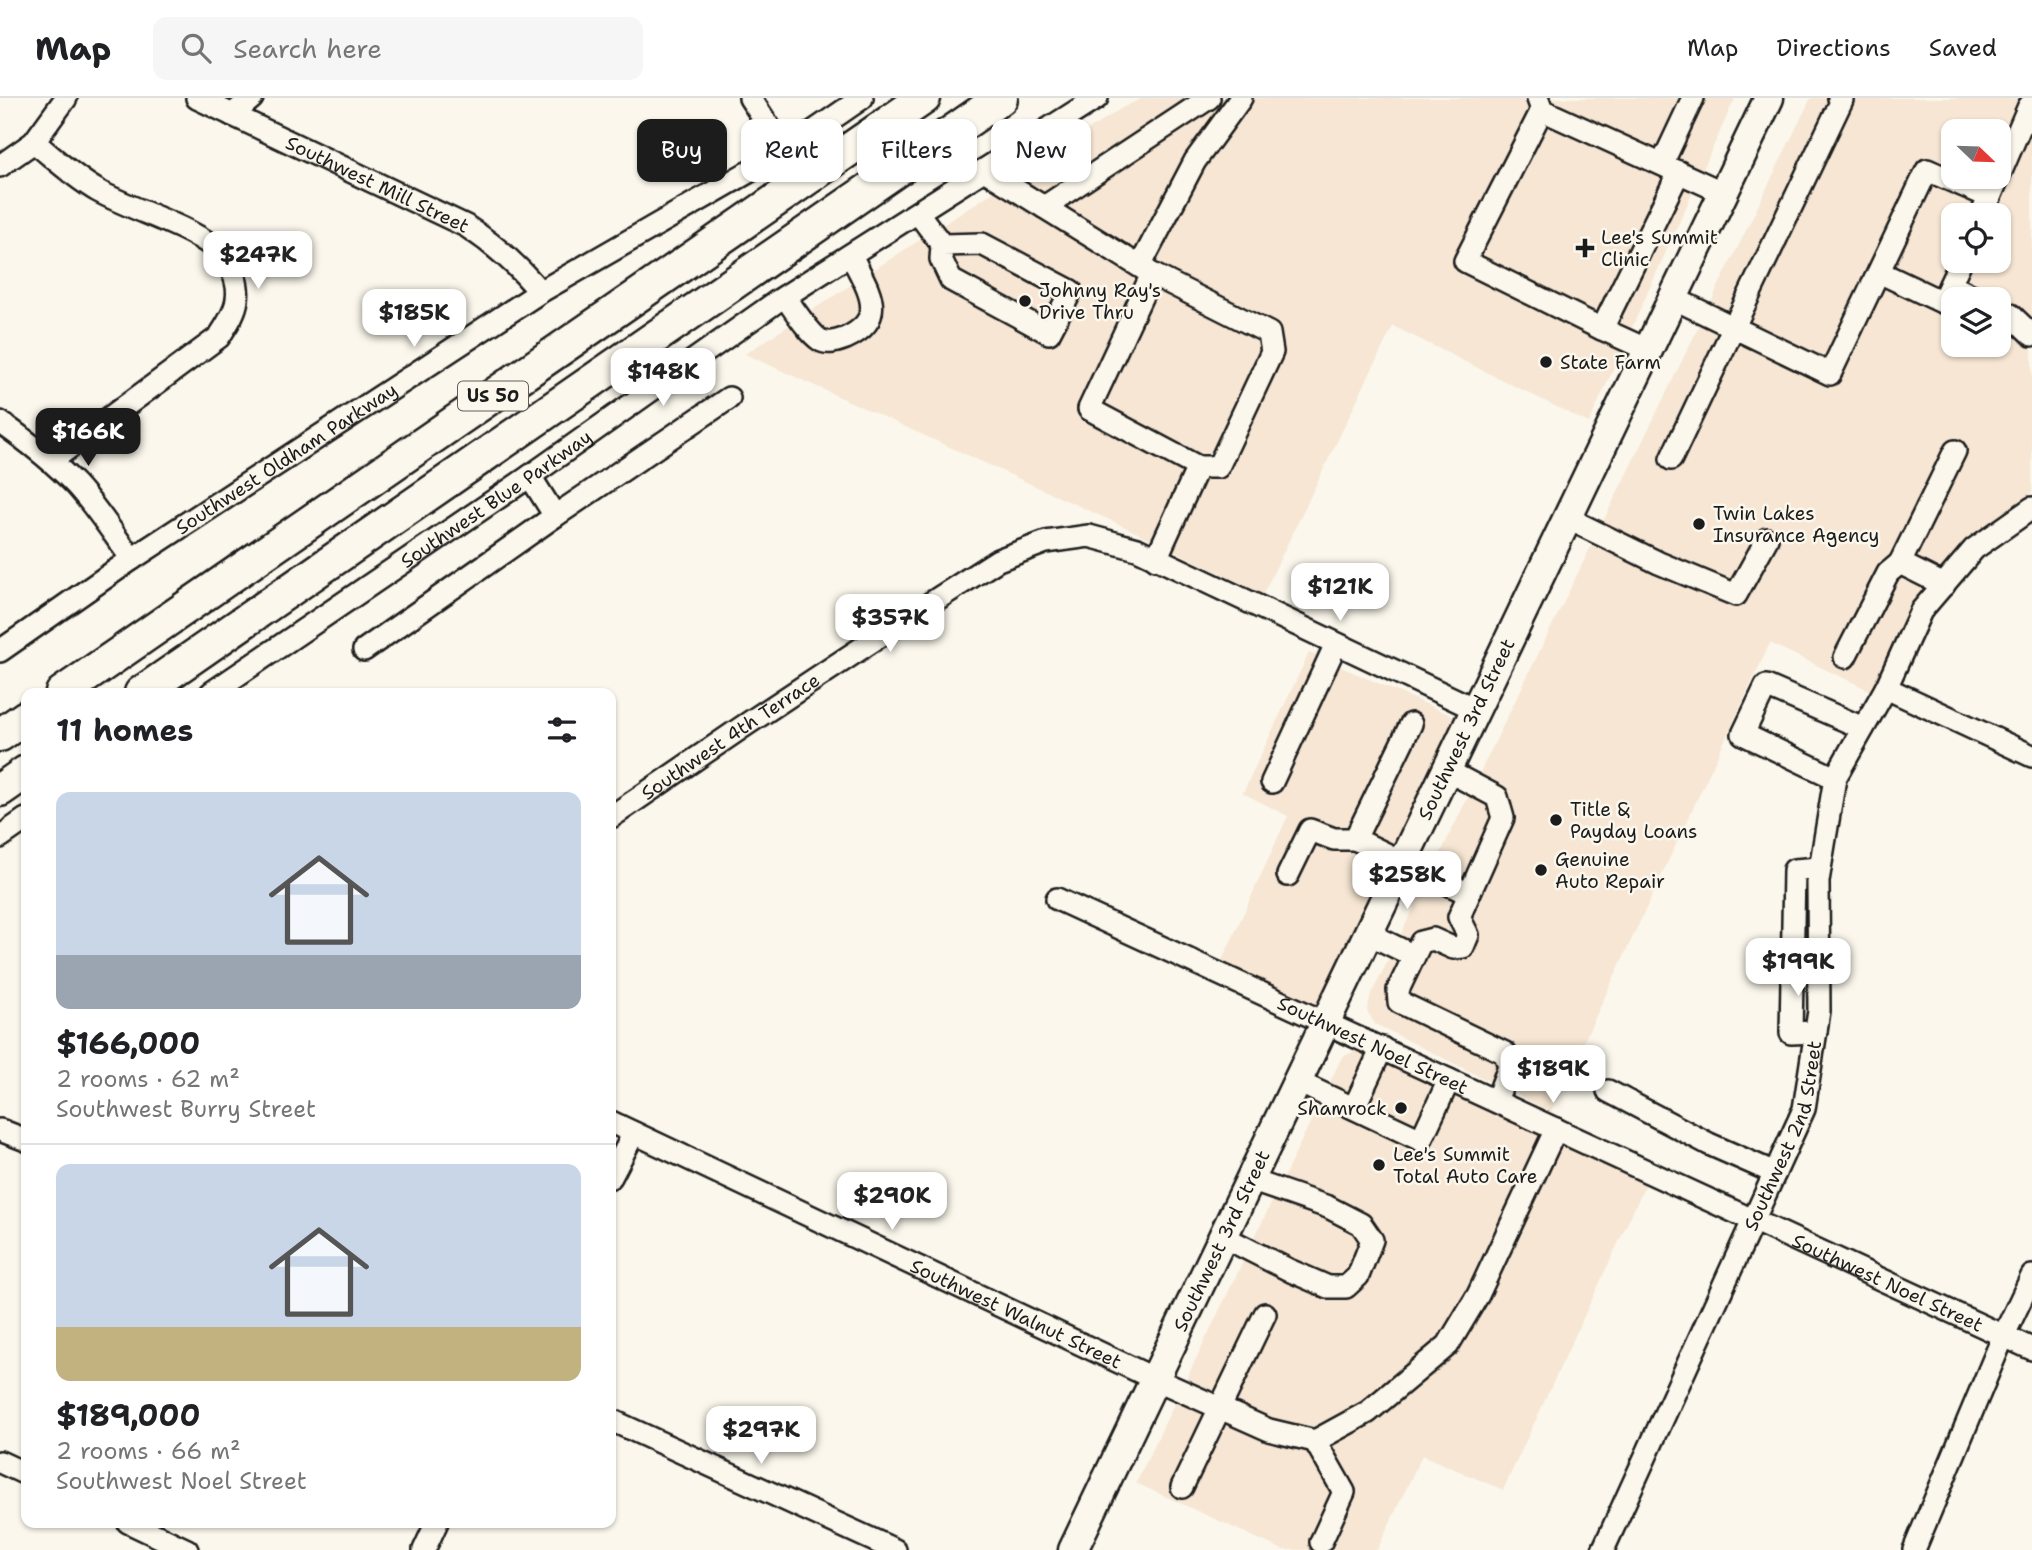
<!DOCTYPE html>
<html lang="en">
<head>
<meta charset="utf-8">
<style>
	:root { --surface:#fff; --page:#f6f6f6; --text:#202124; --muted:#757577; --line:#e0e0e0; --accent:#1c1c1c }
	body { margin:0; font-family:"Shantell Sans",sans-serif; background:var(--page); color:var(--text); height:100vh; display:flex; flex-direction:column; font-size:26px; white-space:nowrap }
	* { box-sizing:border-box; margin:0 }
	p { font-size:23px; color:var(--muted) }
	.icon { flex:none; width:38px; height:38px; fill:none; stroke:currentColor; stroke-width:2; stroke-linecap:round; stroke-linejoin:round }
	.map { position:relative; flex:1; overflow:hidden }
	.drawer { position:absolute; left:21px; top:590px; width:595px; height:840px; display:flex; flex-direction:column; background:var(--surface); border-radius:14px; box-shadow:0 2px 5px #0004 }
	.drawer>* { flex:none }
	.guide { position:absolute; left:637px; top:21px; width:665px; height:63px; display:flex; gap:14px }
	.needle { width:46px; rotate:113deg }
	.fabs { position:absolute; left:1941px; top:21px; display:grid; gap:14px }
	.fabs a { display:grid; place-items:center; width:70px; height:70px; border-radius:14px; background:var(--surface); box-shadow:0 2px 5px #0004; font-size:35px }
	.price { position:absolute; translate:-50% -60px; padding:0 16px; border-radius:14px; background:#fff; color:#222; font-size:23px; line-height:46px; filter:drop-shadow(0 2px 4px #0008) }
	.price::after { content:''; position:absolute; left:50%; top:42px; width:21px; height:16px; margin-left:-10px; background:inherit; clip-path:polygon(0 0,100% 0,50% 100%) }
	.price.current { background:var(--accent); color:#fff }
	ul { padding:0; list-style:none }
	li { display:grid; align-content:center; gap:14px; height:371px; padding:0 35px }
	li+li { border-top:2px solid var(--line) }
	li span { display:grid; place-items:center; height:217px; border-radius:14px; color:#555 }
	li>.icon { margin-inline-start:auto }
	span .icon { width:126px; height:126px; fill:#fffc; stroke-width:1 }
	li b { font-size:30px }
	h2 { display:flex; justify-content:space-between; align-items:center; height:84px; padding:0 35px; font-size:30px }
	.tag { padding:0 24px; border-radius:14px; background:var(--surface); box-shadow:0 2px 5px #0004; font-size:24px; line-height:63px }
	.tag.current { background:var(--accent); color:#fff }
	header { display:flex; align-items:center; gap:42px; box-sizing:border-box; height:98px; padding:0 35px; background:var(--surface); border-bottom:2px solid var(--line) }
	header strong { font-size:33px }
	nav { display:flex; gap:38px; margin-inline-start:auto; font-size:24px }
	.search { width:490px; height:63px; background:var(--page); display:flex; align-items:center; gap:18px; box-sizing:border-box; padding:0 24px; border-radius:14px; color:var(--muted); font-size:26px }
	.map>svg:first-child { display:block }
</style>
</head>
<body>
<header>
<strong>Map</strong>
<div class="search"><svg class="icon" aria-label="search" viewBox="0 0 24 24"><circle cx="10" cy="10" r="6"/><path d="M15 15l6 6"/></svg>Search here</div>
<nav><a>Map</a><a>Directions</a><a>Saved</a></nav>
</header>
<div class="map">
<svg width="2032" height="1452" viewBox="0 0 2032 1452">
	<rect width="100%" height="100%" fill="#fbf7ec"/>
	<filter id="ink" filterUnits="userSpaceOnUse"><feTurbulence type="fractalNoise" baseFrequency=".0143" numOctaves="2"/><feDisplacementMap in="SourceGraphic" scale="14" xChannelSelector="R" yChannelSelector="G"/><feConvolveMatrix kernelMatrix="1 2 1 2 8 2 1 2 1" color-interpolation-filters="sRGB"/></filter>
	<g filter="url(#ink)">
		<g fill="#f6e6d3" fill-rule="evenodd">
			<polygon points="1143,0 1735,0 1589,325 1393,228 1263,496 1134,433 745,256 1122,10"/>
			<path d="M1811,0H2032V394L1975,444L1907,533L1871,593L1770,545L1551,1014L1375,926L1367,913L1371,897ZM1953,33H1998V79H1953ZM1953,117H1998V163H1953ZM1953,201H1998V247H1953Z"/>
			<polygon points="1309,555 1455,619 1461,631 1325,913 1309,909 1222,863 1288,718 1243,695"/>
			<polygon points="1372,952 1648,1081 1503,1392 1422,1357 1377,1452 1283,1452 1136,1385 1342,959 1355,953"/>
		</g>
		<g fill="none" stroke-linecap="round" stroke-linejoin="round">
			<g stroke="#1c1c1c" stroke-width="26">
				<g id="minor">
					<path id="s1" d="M197,0L466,128C495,147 518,167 540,194"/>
					<polyline points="750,0 785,53"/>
					<polyline points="1538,1 1542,12 1724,95"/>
					<polyline points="1542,12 1465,163 1602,231 1648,252"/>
					<polyline points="232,17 252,0"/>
					<path d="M34,44C55,61 75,80 98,93C133,112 183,126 214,149C228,160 240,183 237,201C236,214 226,228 219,239L51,363"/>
					<polyline points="1662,66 1693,0"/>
					<polyline points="0,68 34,44 66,0"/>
					<polyline points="984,72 1152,176 1269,235 1272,254 1218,369 1198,369 1156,461"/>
					<polyline points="1990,99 2029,8 2032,10"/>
					<polyline points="1044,109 1209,0"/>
					<polyline points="918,115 942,147 941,161 951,182 1049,235 1071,193 982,146 942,147"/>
					<polyline points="1140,168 1195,63 1241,0"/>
					<polyline points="1879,174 1942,204 1961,163"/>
					<polyline points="1152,176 1089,311 1198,369"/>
					<polyline points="1950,187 1979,201"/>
					<path d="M785,199C794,211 808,234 820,242C828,247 838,243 846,240C891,219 866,189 851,157"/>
					<polyline points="1673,200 1830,276 1927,72 1990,99 1981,117"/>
					<polyline points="1998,211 2011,217 2032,237"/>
					<polyline points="1602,231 1679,74"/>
					<path d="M0,324C27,343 53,363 76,387C97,410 114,437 132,461"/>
					<polyline points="1671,361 1842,2 1839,0"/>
					<polyline points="555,418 729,300"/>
					<polyline points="1567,420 1659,465 1736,497 1767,441"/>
					<polyline points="1944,487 1900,465 1955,353"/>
					<polyline points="364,552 555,418 530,378"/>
					<path id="s2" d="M0,553L132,461L540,194L785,53L862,0"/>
					<polyline points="1845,559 1888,475 1900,465"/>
					<polyline points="1886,590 2032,658"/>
					<path id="s3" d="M211,595L530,378L776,204L1097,0"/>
					<polyline points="1411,626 1355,741 1469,796"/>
					<polyline points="1446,672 1497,699 1503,720 1459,819 1468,837 1463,849 1453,850 1433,841 1421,844 1398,892 1399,904 1505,955 1509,969 1496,1003"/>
					<polyline points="1835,680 1743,636 1766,588 1863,630"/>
					<polyline points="1272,684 1336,546"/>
					<path id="s4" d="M611,719L741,630L898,526L998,462L1046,444L1089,438L1137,451L1475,611"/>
					<polyline points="0,739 26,721"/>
					<polyline points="1288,777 1310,732 1334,741 1355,741"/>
					<path id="s5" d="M1057,801L2032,1251"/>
					<polyline points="1369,836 1414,858"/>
					<polyline points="1816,934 1791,935 1794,772 1820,770"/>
					<polyline points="1298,984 1421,1042 1449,982"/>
					<polyline points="1608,993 1709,1046 1775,1075"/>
					<polyline points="1354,1010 1382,950"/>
					<path id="s6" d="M611,1024L1155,1281L1269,1332L1315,1343L1368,1314L1448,1247L1478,1197L1556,1031"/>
					<polyline points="0,1032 26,1042"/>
					<polyline points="611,1079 634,1035"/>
					<polyline points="1222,1138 1291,1173 1328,1189 1346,1189 1358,1178 1372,1142 1361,1126 1328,1109 1250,1082"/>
					<polyline points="611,1322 895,1452"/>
					<polyline points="1315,1343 1344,1394 1321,1444"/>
					<polyline points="0,1364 26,1376"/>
					<polyline points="1182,1389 1265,1216"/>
					<polyline points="128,1424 187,1452"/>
					<polyline points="424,1452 437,1424"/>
					<path id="s7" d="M1603,1452L1804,1011L1819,913L1818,783L1835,680L1886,590L1921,513L1974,451L2032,410"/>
					<polyline points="1914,1452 2003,1239 2032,1178"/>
				</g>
			</g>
			<g stroke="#1c1c1c" stroke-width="33">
				<g id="major">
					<path id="s8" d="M1073,1452C1305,968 1536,483 1769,0"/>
				</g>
			</g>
			<g stroke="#1c1c1c" stroke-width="37">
				<g id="highway">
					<polyline points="62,595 924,0"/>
					<polyline points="141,595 1001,0"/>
					<polyline points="0,637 26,619"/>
					<polyline points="0,692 26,674"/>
				</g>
			</g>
			<use href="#minor" stroke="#fbf7ec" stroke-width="21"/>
			<use href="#major" stroke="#fbf7ec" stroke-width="28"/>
			<use href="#highway" stroke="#fbf7ec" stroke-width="32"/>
		</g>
	</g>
	<g fill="#1c1c1c" stroke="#fbf7ec" stroke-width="2.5">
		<path d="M1581.5 139.5h7v7h7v7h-7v7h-7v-7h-7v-7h7z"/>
		<circle cx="1025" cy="203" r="7"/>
		<circle cx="1546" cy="264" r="7"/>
		<circle cx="1699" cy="426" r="7"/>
		<circle cx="1556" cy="722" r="7"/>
		<circle cx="1541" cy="772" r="7"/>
		<circle cx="1401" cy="1010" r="7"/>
		<circle cx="1379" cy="1067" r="7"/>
	</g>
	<g text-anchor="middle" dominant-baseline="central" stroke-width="5" stroke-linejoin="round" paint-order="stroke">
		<rect fill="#fbf7ec" stroke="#5f5e5a" stroke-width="2" x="458" y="283.5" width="70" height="29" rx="5"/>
		<g font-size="18" font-weight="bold" fill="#1c1c1c">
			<text x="493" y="298">US 50</text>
		</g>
		<g font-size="19" fill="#1c1c1c" stroke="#fbf7ec">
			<text stroke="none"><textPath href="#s1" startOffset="200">Southwest Mill Street</textPath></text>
			<text stroke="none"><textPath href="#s2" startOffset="345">Southwest Oldham Parkway</textPath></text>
			<text stroke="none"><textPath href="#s3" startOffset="345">Southwest Blue Parkway</textPath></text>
			<text stroke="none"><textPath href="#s8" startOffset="910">Southwest 3rd Street</textPath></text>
			<text stroke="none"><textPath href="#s4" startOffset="144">Southwest 4th Terrace</textPath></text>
			<text stroke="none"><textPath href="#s5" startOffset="348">Southwest Noel Street</textPath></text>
			<text stroke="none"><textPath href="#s7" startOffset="453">Southwest 2nd Street</textPath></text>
			<text stroke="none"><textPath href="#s8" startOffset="343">Southwest 3rd Street</textPath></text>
			<text stroke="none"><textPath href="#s5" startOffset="915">Southwest Noel Street</textPath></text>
			<text stroke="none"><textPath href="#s6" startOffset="448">Southwest Walnut Street</textPath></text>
		</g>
		<g font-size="19" fill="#1c1c1c" stroke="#fbf7ec" text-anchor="start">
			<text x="1601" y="139">Lee's Summit<tspan x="1601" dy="22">Clinic</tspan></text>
			<text x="1039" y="192">Johnny Ray's<tspan x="1039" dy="22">Drive Thru</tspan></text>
			<text x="1560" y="264">State Farm</text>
			<text x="1713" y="415">Twin Lakes<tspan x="1713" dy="22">Insurance Agency</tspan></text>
			<text x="1570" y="711">Title &amp;<tspan x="1570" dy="22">Payday Loans</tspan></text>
			<text x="1555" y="761">Genuine<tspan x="1555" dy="22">Auto Repair</tspan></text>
			<text x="1387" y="1010" text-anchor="end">Shamrock</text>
			<text x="1393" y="1056">Lee's Summit<tspan x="1393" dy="22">Total Auto Care</tspan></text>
		</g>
	</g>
</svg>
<div class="fabs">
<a><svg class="needle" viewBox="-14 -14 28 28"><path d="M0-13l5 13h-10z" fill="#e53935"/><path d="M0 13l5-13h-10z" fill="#757577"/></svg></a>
<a><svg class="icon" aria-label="locate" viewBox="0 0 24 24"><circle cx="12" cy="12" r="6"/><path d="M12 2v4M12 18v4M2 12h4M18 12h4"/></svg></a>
<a><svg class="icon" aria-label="layers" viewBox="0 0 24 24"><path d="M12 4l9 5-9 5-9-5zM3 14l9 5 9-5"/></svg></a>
</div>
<b class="price" style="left:258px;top:193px">$247K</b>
<b class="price" style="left:414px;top:251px">$185K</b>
<b class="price" style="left:663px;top:310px">$148K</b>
<b class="price current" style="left:88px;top:370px">$166K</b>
<b class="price" style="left:1340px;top:525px">$121K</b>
<b class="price" style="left:890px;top:556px">$357K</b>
<b class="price" style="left:1407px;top:813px">$258K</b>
<b class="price" style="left:1798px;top:900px">$199K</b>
<b class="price" style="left:1553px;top:1007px">$189K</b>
<b class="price" style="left:892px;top:1134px">$290K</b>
<b class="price" style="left:761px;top:1368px">$297K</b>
<div class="guide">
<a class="tag current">Buy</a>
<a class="tag">Rent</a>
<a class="tag">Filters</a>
<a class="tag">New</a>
</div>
<section class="drawer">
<h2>11 homes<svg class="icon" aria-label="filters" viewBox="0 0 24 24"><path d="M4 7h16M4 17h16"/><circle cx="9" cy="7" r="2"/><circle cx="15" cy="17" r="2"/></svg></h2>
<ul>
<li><span style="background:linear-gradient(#c9d6e8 75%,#9aa5b1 0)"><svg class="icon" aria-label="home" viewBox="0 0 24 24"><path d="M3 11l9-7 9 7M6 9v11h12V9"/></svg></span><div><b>$166,000</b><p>2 rooms · 62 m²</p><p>Southwest Burry Street</p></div></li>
<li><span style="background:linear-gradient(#c9d6e8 75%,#c2b280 0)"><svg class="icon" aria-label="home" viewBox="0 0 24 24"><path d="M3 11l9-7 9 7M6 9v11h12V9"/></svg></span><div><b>$189,000</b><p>2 rooms · 66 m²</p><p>Southwest Noel Street</p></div></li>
</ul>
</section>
</div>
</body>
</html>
